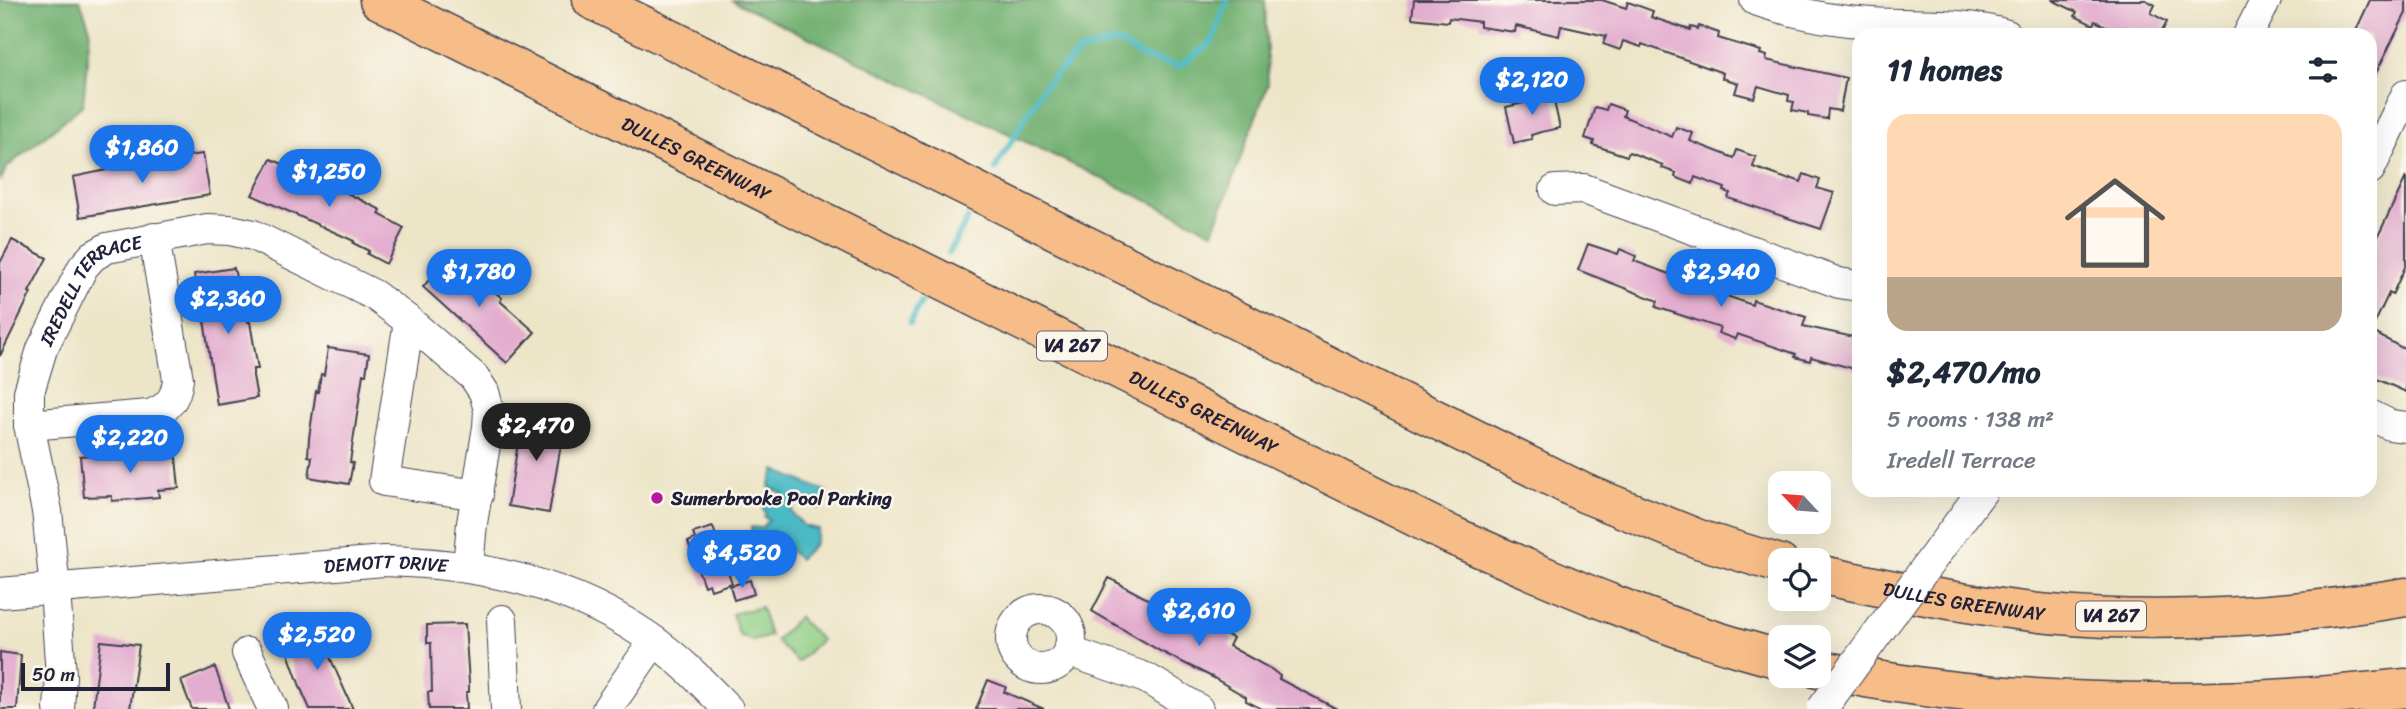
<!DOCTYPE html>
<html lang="en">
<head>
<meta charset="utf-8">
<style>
	:root { --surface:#fff; --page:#f2f2f3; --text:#1f2937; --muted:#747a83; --line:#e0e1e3; --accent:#1a73e8 }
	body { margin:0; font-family:Sriracha,sans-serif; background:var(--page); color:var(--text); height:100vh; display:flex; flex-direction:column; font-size:26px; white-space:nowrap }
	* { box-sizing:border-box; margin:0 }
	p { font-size:23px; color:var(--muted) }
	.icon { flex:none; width:38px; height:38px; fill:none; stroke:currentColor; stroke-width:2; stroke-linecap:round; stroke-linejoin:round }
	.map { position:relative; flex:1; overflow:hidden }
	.sheet { position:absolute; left:1852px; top:28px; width:525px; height:469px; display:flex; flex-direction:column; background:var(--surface); border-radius:21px; box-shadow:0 7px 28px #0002 }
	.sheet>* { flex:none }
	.needle { width:46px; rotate:296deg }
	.fabs { position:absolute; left:1768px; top:471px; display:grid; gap:14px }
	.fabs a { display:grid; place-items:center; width:63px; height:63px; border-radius:14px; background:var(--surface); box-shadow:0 7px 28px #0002; font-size:35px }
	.scale { position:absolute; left:21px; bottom:18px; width:149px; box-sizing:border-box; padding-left:7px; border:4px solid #22223b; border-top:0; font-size:19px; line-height:24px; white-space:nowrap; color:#22223b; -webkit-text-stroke:5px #fbf7ec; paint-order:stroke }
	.price { position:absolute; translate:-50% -60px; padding:0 16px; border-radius:24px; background:var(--accent); color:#fff; font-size:23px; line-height:46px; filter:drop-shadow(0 2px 4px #0008) }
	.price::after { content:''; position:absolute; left:50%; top:42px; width:21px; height:16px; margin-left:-10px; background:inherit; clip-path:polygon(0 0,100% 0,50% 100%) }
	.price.current { background:#222; color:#fff }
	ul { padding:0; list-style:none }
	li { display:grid; align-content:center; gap:14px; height:371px; padding:0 35px }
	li+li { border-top:2px solid var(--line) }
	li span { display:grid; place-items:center; height:217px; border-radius:21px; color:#555 }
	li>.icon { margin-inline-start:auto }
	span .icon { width:126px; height:126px; fill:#fffc; stroke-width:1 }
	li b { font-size:30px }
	h2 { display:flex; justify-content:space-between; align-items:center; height:84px; padding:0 35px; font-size:30px }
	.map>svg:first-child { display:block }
</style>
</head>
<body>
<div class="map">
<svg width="2406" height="709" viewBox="0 0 2406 709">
	<rect width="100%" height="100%" fill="#fbf7ec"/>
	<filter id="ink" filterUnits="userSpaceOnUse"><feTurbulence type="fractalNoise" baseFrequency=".0143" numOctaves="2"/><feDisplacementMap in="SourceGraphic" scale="14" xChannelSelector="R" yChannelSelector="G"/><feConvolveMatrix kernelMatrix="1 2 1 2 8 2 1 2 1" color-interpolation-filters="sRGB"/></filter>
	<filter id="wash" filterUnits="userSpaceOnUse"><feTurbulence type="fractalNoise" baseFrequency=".00686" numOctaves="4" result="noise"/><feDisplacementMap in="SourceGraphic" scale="28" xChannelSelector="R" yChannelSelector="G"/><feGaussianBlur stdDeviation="1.57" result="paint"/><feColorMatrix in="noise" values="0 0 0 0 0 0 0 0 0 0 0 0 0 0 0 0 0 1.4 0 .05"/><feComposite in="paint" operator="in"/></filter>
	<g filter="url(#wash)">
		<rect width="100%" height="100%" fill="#ede5c8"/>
		<g fill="#8ccc83" stroke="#57775f" stroke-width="2">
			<polygon points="761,607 770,636 753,641 739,635 732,614"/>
			<polygon points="798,617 821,640 798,662 776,641"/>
		</g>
		<g fill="#71b071" stroke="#4a6956" stroke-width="2">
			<polygon points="0,0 80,0 90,29 83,105 7,167 0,182"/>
			<polygon points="731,0 1265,0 1268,84 1213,232"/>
		</g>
		<polygon fill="#4cbac5" stroke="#376e80" stroke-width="2" points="775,470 827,492 820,508 792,498 792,513 804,526 818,529 814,545 799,559 786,547 773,547 760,555 752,541 751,527 761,528 769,520 764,517 766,513 763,509 765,504 770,502 773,497 779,500 783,494 769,487"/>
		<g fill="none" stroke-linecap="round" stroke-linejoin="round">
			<g stroke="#4cbac5" stroke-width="6">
				<polyline points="995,169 1044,86 1080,51 1118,42 1143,57 1179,66 1212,42 1227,0"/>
				<polyline points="949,253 968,218"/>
				<polyline points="910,323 921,302"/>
			</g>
		</g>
		<g id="blocks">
			<g fill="#e3adcf">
				<polygon points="1414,0 1602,0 1626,8 1628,2 1653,11 1651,17 1690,30 1691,27 1698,29 1699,26 1719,33 1718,38 1761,51 1760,54 1767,56 1766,60 1846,78 1840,111 1828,109 1827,119 1808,116 1808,113 1792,110 1794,102 1788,101 1789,95 1758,86 1754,98 1735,93 1738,83 1722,78 1723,73 1642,44 1641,47 1623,41 1620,50 1603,44 1606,36 1561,26 1559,36 1516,26 1515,32 1480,27 1480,22 1449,18 1448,22 1412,18"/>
				<polygon points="2052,0 2146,0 2155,5 2151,13 2167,22 2160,35 2124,35 2095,21 2093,25 2075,16 2077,12"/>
				<polygon points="2370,0 2406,0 2406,13 2370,85 2370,35 2354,35"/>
				<polygon points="1540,91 1542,99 1553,97 1560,128 1541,132 1531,135 1532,139 1514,143 1506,107 1524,103 1522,95"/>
				<polygon points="1608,104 1625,110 1623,116 1672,137 1676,127 1693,133 1690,141 1734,158 1737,150 1756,157 1753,167 1790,180 1790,178 1801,182 1804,174 1820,180 1817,188 1834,193 1821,229 1728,198 1730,193 1724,191 1725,188 1695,177 1693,184 1675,177 1676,173 1662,168 1663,165 1629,152 1627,156 1593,145 1594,141 1585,138 1595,107 1606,110"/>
				<polygon points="203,154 210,195 80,217 73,177 174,156 175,158"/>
				<polygon points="271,159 323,181 381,210 379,214 404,228 386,264 367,254 369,251 353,243 354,241 252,195"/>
				<polygon points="2406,177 2406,265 2392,295 2389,293 2371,331 2406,350 2406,392 2370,376 2370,253"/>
				<polygon points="12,240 47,258 29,292 31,293 0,356 0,263"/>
				<polygon points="1588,244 1618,254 1620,249 1636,256 1634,261 1680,278 1682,273 1703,281 1701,287 1752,305 1753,300 1806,317 1803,326 1858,338 1858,370 1811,357 1810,361 1795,357 1796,354 1737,334 1735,339 1718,333 1720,328 1656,307 1658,301 1578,270"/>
				<polygon points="449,257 465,270 467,268 502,298 500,301 535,332 507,363 423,287"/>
				<polygon points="234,268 242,305 245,305 248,322 250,322 258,369 253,369 253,376 257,398 217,405 200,294 197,295 194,274"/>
				<polygon points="328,348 369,354 366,374 363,374 350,462 353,463 349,484 309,477 312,457 308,456 309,438 316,391 318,392 321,374 324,375"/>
				<polygon points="523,412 563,419 560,439 562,439 549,513 508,506"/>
				<polygon points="175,448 179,488 158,490 159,497 112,501 112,496 84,497 80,456 101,454 102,458 155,453 154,450"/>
				<polygon points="713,527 732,583 711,590 709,584 704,586 688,542 695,539 693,533"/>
				<polygon points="1109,578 1151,601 1154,596 1233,638 1229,646 1271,669 1280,676 1279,679 1337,709 1262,709 1246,701 1246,697 1212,677 1160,651 1092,611"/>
				<polygon points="750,580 754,594 734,600 730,586"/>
				<polygon points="465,624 469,683 469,692 466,692 467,709 429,709 428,692 432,692 431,643 427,643 427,625"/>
				<polygon points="319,626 326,643 324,644 353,709 310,709 301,689 284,642"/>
				<polygon points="101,641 139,645 130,709 93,707"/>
				<polygon points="0,652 21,655 17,709 0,709"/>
				<polygon points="215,667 229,709 192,709 181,681"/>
				<polygon points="988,680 1006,687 1004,692 1044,709 976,709"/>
			</g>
		</g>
	</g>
	<g filter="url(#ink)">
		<use href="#blocks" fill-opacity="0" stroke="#403f50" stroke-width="2"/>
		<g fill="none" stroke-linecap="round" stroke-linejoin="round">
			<g stroke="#403f50" stroke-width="32">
				<g id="minor">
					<path d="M1755,0C1793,13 1831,21 1872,23C1917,26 1963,21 2007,35"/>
					<polyline points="2248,35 2266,0"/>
					<polyline points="2370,169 2406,95"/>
					<polyline points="1555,190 1584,189 1839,283 1858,286"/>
					<polyline points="409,321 384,481 478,495"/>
					<polyline points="2370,415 2390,425 2406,427"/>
					<path d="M29,425L149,415C168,409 176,399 178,379L154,238"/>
					<polyline points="1938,551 1983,490"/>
					<path id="s1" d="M0,593L384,561C475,563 567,582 644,634C676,655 702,682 728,709"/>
					<circle cx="1041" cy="639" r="30"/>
					<polyline points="502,620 506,709"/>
					<polyline points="1068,651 1146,678 1198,709"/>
					<polyline points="247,653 273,709"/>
					<path id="s2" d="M59,709L61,676L55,589L47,511L29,425V392L42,349L83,267L93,256L107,248L207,229L230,230L253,235L374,295L409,321L474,377L484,392L489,410L488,427L472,523L468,567"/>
					<polyline points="607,709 654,641"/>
				</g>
			</g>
			<g stroke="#403f50" stroke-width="41">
				<g id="highway">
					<path id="s3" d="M379,0L1451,535C1558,583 1666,630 1780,659"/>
					<polyline points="592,0 1584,493 1701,540 1780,564"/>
					<path id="s4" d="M1818,574C1894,591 1972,606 2050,614C2163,625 2294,616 2406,597"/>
					<path d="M1818,669C2010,709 2211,709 2406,688"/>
				</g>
			</g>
			<use href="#minor" stroke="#fff" stroke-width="30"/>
			<use href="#highway" stroke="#f7bd88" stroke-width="38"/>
			<g stroke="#403f50" stroke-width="32" stroke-linecap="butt">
				<polyline id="minor-bridge" points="1822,709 1938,551"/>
			</g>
			<use href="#minor-bridge" stroke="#fff" stroke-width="30"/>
		</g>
	</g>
	<circle fill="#b5179e" stroke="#fbf7ec" stroke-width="2.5" cx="657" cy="498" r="7"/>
	<g text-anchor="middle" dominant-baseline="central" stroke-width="5" stroke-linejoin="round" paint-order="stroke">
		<g fill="#fbf7ec" stroke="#636270" stroke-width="2">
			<rect x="1037" y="331.5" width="70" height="29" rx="5"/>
			<rect x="2076" y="601.5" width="70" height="29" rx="5"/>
		</g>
		<g font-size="18" font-weight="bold" fill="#22223b">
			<text x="1072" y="346">VA 267</text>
			<text x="2111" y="616">VA 267</text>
		</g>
		<g font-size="19" fill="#22223b" stroke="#fbf7ec">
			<text stroke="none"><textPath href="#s3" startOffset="355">DULLES GREENWAY</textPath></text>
			<text stroke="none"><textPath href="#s2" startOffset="446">IREDELL TERRACE</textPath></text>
			<text stroke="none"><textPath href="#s3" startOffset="922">DULLES GREENWAY</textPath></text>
			<text stroke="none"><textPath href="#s1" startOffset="387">DEMOTT DRIVE</textPath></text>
			<text stroke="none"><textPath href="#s4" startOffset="149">DULLES GREENWAY</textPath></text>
		</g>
		<g font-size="19" font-weight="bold" fill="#22223b" stroke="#fbf7ec" text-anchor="start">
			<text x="671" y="498">Sumerbrooke Pool Parking</text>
		</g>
	</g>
</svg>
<div class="fabs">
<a><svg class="needle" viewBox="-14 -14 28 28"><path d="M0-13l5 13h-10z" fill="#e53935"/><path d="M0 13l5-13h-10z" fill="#747a83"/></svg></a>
<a><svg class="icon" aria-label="locate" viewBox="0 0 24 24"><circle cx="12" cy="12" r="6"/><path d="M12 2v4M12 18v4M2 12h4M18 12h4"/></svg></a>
<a><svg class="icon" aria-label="layers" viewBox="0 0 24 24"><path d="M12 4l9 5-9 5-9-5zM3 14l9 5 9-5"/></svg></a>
</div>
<div class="scale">50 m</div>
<b class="price" style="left:1532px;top:117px">$2,120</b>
<b class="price" style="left:142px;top:185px">$1,860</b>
<b class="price" style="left:329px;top:209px">$1,250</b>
<b class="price" style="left:479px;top:309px">$1,780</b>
<b class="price" style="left:1721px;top:309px">$2,940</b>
<b class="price" style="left:228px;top:336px">$2,360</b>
<b class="price current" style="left:536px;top:463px">$2,470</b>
<b class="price" style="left:130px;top:475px">$2,220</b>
<b class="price" style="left:742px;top:590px">$4,520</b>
<b class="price" style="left:1199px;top:648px">$2,610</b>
<b class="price" style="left:317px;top:672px">$2,520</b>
<section class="sheet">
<h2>11 homes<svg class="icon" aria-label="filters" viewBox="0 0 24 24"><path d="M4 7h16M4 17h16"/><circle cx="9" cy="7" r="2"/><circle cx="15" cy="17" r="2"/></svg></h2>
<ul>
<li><span style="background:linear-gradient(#ffd9b3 75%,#b9a48a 0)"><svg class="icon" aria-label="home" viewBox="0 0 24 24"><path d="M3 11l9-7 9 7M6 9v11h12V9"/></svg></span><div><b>$2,470/mo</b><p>5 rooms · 138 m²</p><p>Iredell Terrace</p></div></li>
</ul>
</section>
</div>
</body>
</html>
